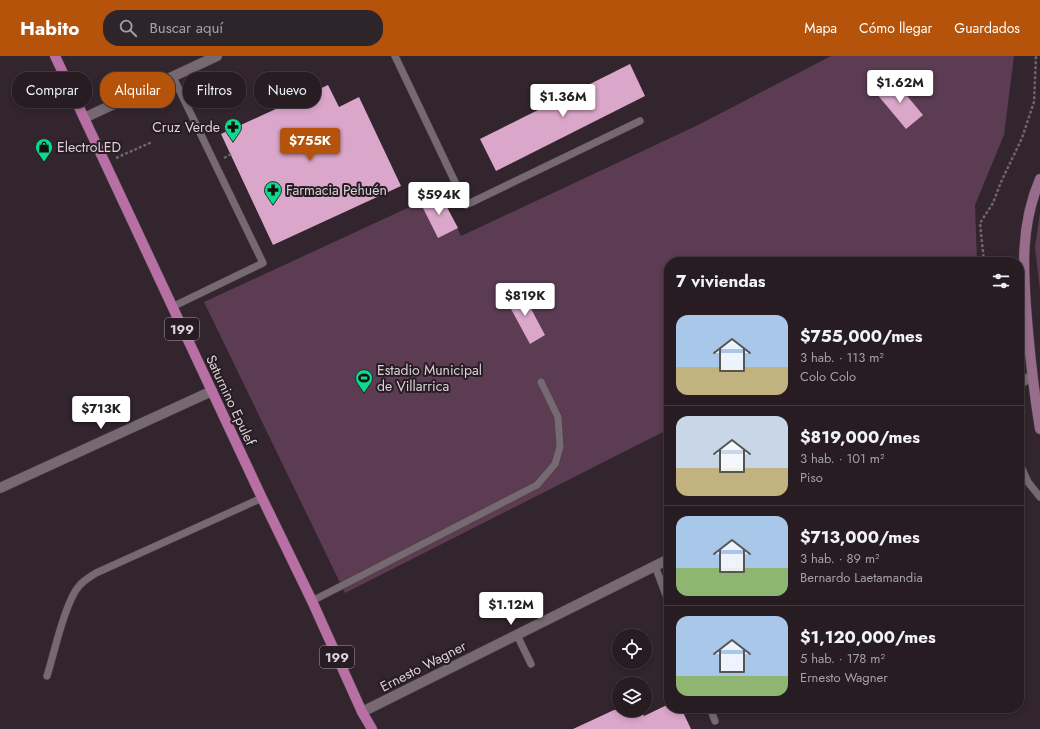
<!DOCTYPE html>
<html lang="es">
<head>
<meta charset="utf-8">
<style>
	:root { --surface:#261c22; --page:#2e252a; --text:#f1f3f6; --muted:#a4a1a5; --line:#423a40; --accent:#b45309 }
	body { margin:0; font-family:Jost,sans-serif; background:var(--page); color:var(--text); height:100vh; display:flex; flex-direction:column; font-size:15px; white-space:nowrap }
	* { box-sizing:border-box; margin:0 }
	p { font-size:13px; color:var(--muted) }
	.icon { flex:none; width:22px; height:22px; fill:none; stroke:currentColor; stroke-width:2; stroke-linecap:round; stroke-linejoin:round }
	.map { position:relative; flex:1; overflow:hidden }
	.drawer { position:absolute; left:664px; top:201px; width:360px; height:456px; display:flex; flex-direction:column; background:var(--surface); border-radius:16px; box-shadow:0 2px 6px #0003,0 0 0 1px var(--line) }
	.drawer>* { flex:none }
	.hud { position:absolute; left:12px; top:16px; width:380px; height:36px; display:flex; gap:8px }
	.fabs { position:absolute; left:612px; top:573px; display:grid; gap:8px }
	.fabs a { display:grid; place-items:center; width:40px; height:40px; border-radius:50%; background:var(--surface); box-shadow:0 2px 6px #0003,0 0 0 1px var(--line); font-size:20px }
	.price { position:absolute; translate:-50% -34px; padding:0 9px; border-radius:4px; background:#fff; color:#222; font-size:13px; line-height:26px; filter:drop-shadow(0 1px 2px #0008) }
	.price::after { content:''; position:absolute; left:50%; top:24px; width:12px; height:9px; margin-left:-6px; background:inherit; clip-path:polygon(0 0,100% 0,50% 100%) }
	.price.current { background:var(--accent); color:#fff }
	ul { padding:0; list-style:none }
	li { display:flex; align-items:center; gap:12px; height:100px; padding:0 12px }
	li+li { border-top:1px solid var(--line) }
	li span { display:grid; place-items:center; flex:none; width:112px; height:80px; border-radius:12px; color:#555 }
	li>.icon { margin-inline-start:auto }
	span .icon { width:48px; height:48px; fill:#fffc; stroke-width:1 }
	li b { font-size:17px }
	h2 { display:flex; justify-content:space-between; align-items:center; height:48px; padding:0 12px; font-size:17px }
	.pill { padding:0 14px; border-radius:16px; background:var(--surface); box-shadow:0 2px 6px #0003,0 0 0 1px var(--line); font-size:14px; line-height:36px }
	.pill.current { background:var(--accent); color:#fff }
	header { display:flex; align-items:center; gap:24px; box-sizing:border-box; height:56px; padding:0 20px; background:var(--accent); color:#fff }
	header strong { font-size:19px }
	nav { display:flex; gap:22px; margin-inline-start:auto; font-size:14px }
	.search { width:280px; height:36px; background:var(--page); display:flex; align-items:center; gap:10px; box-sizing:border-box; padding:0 14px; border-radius:16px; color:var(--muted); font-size:15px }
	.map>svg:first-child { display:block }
</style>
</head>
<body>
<header>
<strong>Habito</strong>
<div class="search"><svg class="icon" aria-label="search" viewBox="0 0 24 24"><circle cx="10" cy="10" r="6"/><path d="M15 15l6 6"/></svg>Buscar aquí</div>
<nav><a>Mapa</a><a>Cómo llegar</a><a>Guardados</a></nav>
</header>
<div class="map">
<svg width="1040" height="673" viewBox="0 0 1040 673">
	<rect width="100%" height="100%" fill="#32252e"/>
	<g fill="#5b3c52">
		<polygon points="831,0 1014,0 1004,79 975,149 977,206 669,206 669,373 345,537 204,246 440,137 461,180 696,70"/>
		<polygon points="1040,157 1040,234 1035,191"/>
	</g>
	<g fill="#daa6ca">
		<polygon points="630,8 645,40 496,115 480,83"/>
		<polygon points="893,23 923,59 906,73 876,37"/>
		<polygon points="328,29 339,51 359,41 401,130 273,189 221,78"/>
		<polygon points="440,138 458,172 438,182 421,148"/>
		<polygon points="521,234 545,279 530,288 505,242"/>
		<polygon points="669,648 669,652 681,652 691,673 573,673 614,654 641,654 644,660"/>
	</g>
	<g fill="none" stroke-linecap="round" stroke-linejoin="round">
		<g stroke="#4b4148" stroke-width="8">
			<g id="service">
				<polyline points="395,0 466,149 640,65"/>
				<polyline points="172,251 263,207 173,21"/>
				<polyline points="1019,406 1028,426 1040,441"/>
				<polyline points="655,510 669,547"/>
				<polyline points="312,545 537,429 555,408 560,391 558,361 541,326"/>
				<polyline points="517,579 531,608"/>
				<path d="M47,620C54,598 65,546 79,530C84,524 90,521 96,517L262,442"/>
				<polyline points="710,652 715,665"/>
			</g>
		</g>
		<g stroke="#4b4148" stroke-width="11">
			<g id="minor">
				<polyline points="1019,327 1031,321"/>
				<polyline points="0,432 212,335"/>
				<polyline points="362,656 669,503"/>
			</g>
		</g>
		<g stroke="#4b4148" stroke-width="11">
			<polyline id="tertiary" points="84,62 217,0"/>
		</g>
		<g stroke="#4b4148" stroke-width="11">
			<path id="secondary" d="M1040,123C1020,170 1023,214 1027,264C1030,301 1034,336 1040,373"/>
		</g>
		<g stroke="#4b4148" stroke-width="11">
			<polyline id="primary" points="55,0 262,442 312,545 362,656 372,673"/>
		</g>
		<g stroke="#6f646c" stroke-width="2.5" stroke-dasharray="3 2" stroke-linecap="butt">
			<polyline points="116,102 152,86"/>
			<polyline points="224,102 231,98"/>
			<polyline points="984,206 980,167 993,147 1001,126 1022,82 1034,46 1036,0"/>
		</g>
		<use href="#service" stroke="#776972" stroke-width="7"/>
		<use href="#minor" stroke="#776972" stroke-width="10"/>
		<use href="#tertiary" stroke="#776972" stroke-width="10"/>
		<use href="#secondary" stroke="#986c8b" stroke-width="10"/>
		<use href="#primary" stroke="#b870a4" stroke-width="10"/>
	</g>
	<defs>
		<g id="pharmacy-pin" transform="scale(0.9)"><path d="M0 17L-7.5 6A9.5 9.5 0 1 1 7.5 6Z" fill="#0bd98b" stroke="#281c24"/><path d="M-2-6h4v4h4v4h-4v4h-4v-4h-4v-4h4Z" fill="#111"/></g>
		<g id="shop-pin" transform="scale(0.9)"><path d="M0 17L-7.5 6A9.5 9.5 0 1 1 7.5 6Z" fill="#0bd98b" stroke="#281c24"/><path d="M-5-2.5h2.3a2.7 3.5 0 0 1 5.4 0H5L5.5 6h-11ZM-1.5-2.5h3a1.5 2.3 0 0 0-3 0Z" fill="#111"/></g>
		<g id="stadium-pin" transform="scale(0.9)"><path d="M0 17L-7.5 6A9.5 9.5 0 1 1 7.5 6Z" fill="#0bd98b" stroke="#281c24"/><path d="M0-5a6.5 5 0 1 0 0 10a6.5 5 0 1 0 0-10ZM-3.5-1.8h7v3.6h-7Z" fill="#111"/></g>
	</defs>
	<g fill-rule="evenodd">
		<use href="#pharmacy-pin" x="233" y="71"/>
		<use href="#shop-pin" x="44" y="91"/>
		<use href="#pharmacy-pin" x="273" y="134"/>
		<use href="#stadium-pin" x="364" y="322"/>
	</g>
	<g text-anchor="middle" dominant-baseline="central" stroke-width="4" stroke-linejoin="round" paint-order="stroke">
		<g fill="#281c24" stroke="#a59ca2" stroke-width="1">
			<rect x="165" y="262" width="34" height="22" rx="3"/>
			<rect x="320" y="590" width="34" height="22" rx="3"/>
		</g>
		<g font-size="13" font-weight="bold" fill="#dbd3d8">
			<text x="182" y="273">199</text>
			<text x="337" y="601">199</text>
		</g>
		<g font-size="14" fill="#dbd3d8" stroke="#281c24" text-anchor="start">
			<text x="220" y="71" text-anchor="end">Cruz Verde</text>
			<text x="57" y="91">ElectroLED</text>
			<text x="286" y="134">Farmacia Pehuén</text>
			<text x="377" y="314">Estadio Municipal<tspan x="377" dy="16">de Villarrica</tspan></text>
		</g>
		<g font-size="14" fill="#dbd3d8" stroke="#281c24">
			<text transform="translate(231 344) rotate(65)">Saturnino Epulef</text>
			<text transform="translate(423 610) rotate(-27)">Ernesto Wagner</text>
		</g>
	</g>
</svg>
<div class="fabs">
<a><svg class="icon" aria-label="locate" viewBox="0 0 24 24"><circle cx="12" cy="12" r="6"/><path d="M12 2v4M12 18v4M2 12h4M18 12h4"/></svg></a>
<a><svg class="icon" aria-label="layers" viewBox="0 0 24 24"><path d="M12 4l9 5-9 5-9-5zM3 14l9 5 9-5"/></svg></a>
</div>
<b class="price" style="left:900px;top:48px">$1.62M</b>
<b class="price" style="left:563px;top:62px">$1.36M</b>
<b class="price current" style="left:310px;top:106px">$755K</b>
<b class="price" style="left:439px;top:160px">$594K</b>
<b class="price" style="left:525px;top:261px">$819K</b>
<b class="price" style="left:101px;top:374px">$713K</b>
<b class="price" style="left:511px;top:570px">$1.12M</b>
<div class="hud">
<a class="pill">Comprar</a>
<a class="pill current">Alquilar</a>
<a class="pill">Filtros</a>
<a class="pill">Nuevo</a>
</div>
<section class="drawer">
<h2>7 viviendas<svg class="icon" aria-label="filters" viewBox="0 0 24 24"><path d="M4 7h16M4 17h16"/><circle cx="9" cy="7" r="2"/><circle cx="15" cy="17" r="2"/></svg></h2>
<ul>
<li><span style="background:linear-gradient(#a9c7e8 65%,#c2b280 0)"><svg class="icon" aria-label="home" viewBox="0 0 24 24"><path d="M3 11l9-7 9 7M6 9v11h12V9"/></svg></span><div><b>$755,000/mes</b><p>3 hab. · 113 m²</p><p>Colo Colo</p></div></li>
<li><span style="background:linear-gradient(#c9d6e8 65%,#c2b280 0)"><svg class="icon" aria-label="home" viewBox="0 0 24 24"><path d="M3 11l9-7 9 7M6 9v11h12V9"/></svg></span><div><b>$819,000/mes</b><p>3 hab. · 101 m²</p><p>Piso</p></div></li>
<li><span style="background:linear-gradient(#a9c7e8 65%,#8fb573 0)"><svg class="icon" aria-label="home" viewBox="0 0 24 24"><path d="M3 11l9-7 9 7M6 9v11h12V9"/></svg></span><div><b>$713,000/mes</b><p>3 hab. · 89 m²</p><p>Bernardo Laetamandia</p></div></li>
<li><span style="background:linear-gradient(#a9c7e8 75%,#8fb573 0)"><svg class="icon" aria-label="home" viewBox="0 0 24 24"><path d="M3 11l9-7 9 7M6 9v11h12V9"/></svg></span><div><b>$1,120,000/mes</b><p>5 hab. · 178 m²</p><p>Ernesto Wagner</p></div></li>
</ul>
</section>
</div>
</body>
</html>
